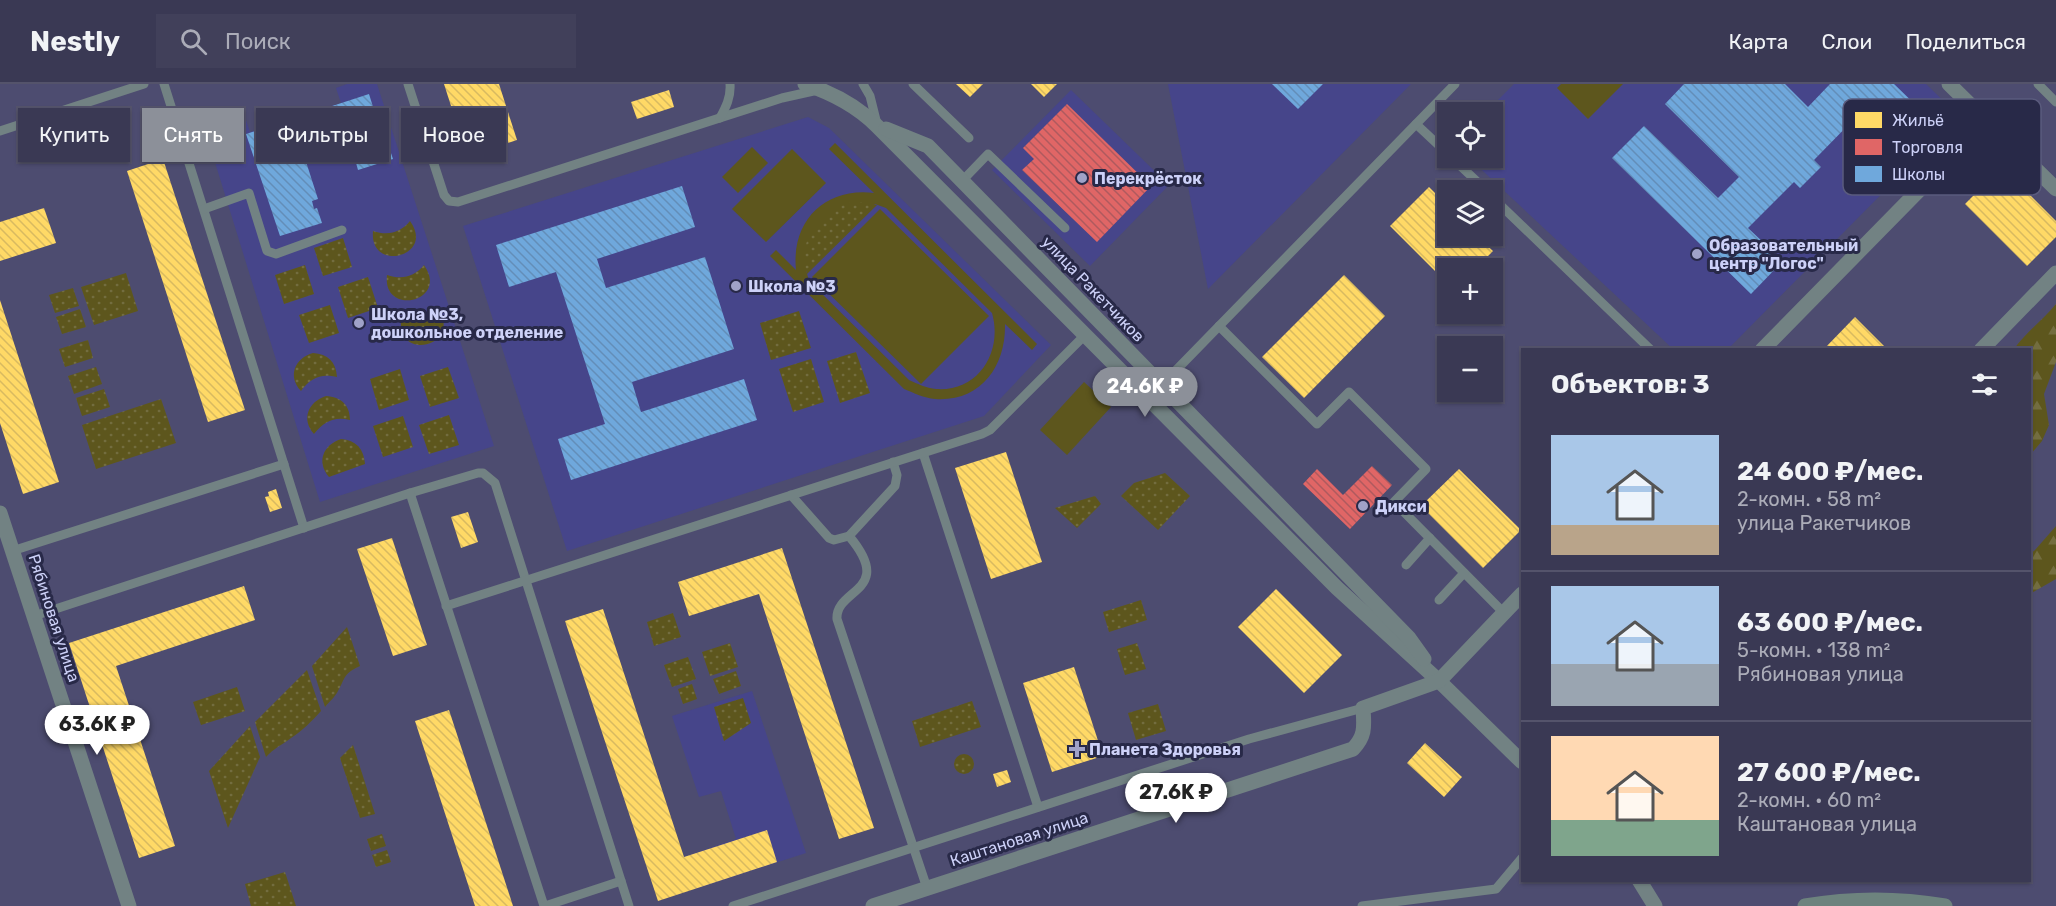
<!DOCTYPE html>
<html lang="ru">
<head>
<meta charset="utf-8">
<style>
	:root { --surface:#3a3954; --page:#41405a; --text:#f1f3f6; --muted:#abacb8; --line:#54536b; --accent:#8c9099 }
	body { margin:0; font-family:Rubik,sans-serif; background:var(--page); color:var(--text); height:100vh; display:flex; flex-direction:column; font-size:22px; white-space:nowrap }
	* { box-sizing:border-box; margin:0 }
	p { font-size:20px; color:var(--muted) }
	.icon { flex:none; width:33px; height:33px; fill:none; stroke:currentColor; stroke-width:2; stroke-linecap:round; stroke-linejoin:round }
	.map { position:relative; flex:1; overflow:hidden }
	.side { position:absolute; left:1521px; top:264px; width:510px; height:534px; display:flex; flex-direction:column; background:var(--surface); border-radius:0px; box-shadow:0 2px 4px #0004,0 0 0 2px var(--line) }
	.side>* { flex:none }
	.top-card { position:absolute; left:18px; top:24px; width:570px; height:54px; display:flex; gap:12px }
	.buttons { position:absolute; left:1437px; top:18px; display:grid; gap:12px }
	.buttons a { display:grid; place-items:center; width:66px; height:66px; border-radius:0px; background:var(--surface); box-shadow:0 2px 4px #0004,0 0 0 2px var(--line); font-size:30px }
	.price { position:absolute; translate:-50% -51px; padding:0 14px; border-radius:21px; background:#fff; color:#222; font-size:20px; line-height:39px; filter:drop-shadow(0 2px 3px #0008) }
	.price::after { content:''; position:absolute; left:50%; top:36px; width:18px; height:14px; margin-left:-9px; background:inherit; clip-path:polygon(0 0,100% 0,50% 100%) }
	.price.current { background:var(--accent); color:#fff }
	ul { padding:0; list-style:none }
	li { display:flex; align-items:center; gap:18px; height:150px; padding:0 30px }
	li+li { border-top:2px solid var(--line) }
	li span { display:grid; place-items:center; flex:none; width:168px; height:120px; border-radius:0px; color:#555 }
	li>.icon { margin-inline-start:auto }
	span .icon { width:72px; height:72px; fill:#fffc; stroke-width:1 }
	li b { font-size:26px }
	h2 { display:flex; justify-content:space-between; align-items:center; height:72px; padding:0 30px; font-size:26px }
	.chip { padding:0 21px; border-radius:0px; background:var(--surface); box-shadow:0 2px 4px #0004,0 0 0 2px var(--line); font-size:21px; line-height:54px }
	.chip.current { background:var(--accent); color:#fff }
	header { display:flex; align-items:center; gap:36px; box-sizing:border-box; height:84px; padding:0 30px; background:var(--surface); border-bottom:2px solid var(--line) }
	header strong { font-size:28px }
	nav { display:flex; gap:33px; margin-inline-start:auto; font-size:21px }
	.search { width:420px; height:54px; background:var(--page); display:flex; align-items:center; gap:15px; box-sizing:border-box; padding:0 21px; border-radius:0px; color:var(--muted); font-size:22px }
	.map>svg:first-child { display:block }
</style>
</head>
<body>
<header>
<strong>Nestly</strong>
<div class="search"><svg class="icon" aria-label="search" viewBox="0 0 24 24"><circle cx="10" cy="10" r="6"/><path d="M15 15l6 6"/></svg>Поиск</div>
<nav><a>Карта</a><a>Слои</a><a>Поделиться</a></nav>
</header>
<div class="map">
<svg width="2056" height="822" viewBox="0 0 2056 822">
	<defs>
		<pattern id="forest-firs" width="22" height="20" patternUnits="userSpaceOnUse" patternTransform="scale(1.5)"><rect width="22" height="20" fill="#5d561d"/><path d="M5 1l3.5 6h-7zM16 11l3.5 6h-7z" fill="#736d3f"/></pattern>
		<pattern id="park-dots" width="8" height="8" patternUnits="userSpaceOnUse" patternTransform="scale(1.5)"><rect width="8" height="8" fill="#5d561d"/><path d="M2 2h.1M6 6h.1" fill="none" stroke="#736d3f" stroke-width="1.8" stroke-linecap="round"/></pattern>
		<pattern id="homes-back-hatch" width="6" height="6" patternUnits="userSpaceOnUse" patternTransform="scale(1.5)"><rect width="6" height="6" fill="#ffd966"/><path d="M-1 5l2 2M0 0l6 6M5-1l2 2" fill="none" stroke="#d8ba60"/></pattern>
		<pattern id="shops-back-hatch" width="6" height="6" patternUnits="userSpaceOnUse" patternTransform="scale(1.5)"><rect width="6" height="6" fill="#e06666"/><path d="M-1 5l2 2M0 0l6 6M5-1l2 2" fill="none" stroke="#af5a5e"/></pattern>
		<pattern id="schools-back-hatch" width="6" height="6" patternUnits="userSpaceOnUse" patternTransform="scale(1.5)"><rect width="6" height="6" fill="#6fa8dc"/><path d="M-1 5l2 2M0 0l6 6M5-1l2 2" fill="none" stroke="#638eb8"/></pattern>
	</defs>
	<rect width="100%" height="100%" fill="#4d4c70"/>
	<g fill="#46458a">
		<polygon points="347,0 377,0 494,362 320,418 205,46 245,33 250,48 341,19 336,4"/>
		<polygon points="1168,0 1411,0 1208,205"/>
		<polygon points="1514,0 1926,0 1959,32 1728,265 1673,265 1469,74 1492,74 1492,28 1486,28"/>
		<polygon points="1071,6 1169,101 1090,182 992,86"/>
		<polygon points="808,33 829,44 1051,261 984,332 567,467 463,142"/>
		<polygon points="752,607 806,769 695,805 684,773 736,755 721,707 699,713 672,632"/>
	</g>
	<g fill="#5d561d" fill-rule="evenodd">
		<polygon points="1561,0 1623,0 1588,35 1557,4"/>
		<path d="M835,59L1037,260L1032,266L1005,240C1006,282 981,318 935,315C924,314 914,309 904,305L770,172L776,166L796,186C791,137 825,103 874,109L829,65ZM875,120L886,124L992,229C1003,267 979,308 936,305C926,304 918,300 909,296L809,197L806,186Z"/>
		<polygon points="752,63 768,79 738,109 722,93"/>
		<polygon points="792,65 826,99 766,158 732,125"/>
		<polygon points="880,125 989,232 921,300 812,193"/>
		<polygon points="1084,298 1111,323 1067,371 1040,346"/>
	</g>
	<g fill="url(#forest-firs)">
		<path d="M2056,220V278L2044,310L2049,341L2042,357L2030,371V266L2014,265C2026,248 2043,236 2056,220Z"/>
		<polygon points="2056,442 2056,495 2030,510 2030,470 2035,466"/>
	</g>
	<g fill="url(#park-dots)">
		<path d="M852,118H864L877,121L807,190C796,156 820,127 852,118Z"/>
		<path d="M410,137C436,173 369,189 373,147C388,152 400,149 410,137Z"/>
		<polygon points="343,154 352,183 323,192 314,164"/>
		<polygon points="305,181 314,210 284,220 275,191"/>
		<path d="M424,181C450,218 382,233 387,191C402,196 414,193 424,181Z"/>
		<polygon points="126,189 138,227 94,241 81,203"/>
		<polygon points="368,193 378,224 348,234 338,203"/>
		<polygon points="73,204 79,222 55,229 49,211"/>
		<polygon points="330,221 339,249 309,259 299,231"/>
		<polygon points="80,225 86,243 62,250 56,233"/>
		<path d="M438,225C463,262 397,278 401,236C416,240 428,237 438,225Z"/>
		<polygon points="799,227 811,264 771,276 760,239"/>
		<polygon points="88,256 93,274 65,283 59,265"/>
		<polygon points="856,268 870,309 840,319 827,277"/>
		<path d="M313,269C328,270 336,278 337,293C321,289 310,294 301,307C287,292 295,274 313,269Z"/>
		<polygon points="811,275 824,318 793,328 779,285"/>
		<polygon points="96,283 102,300 74,310 68,292"/>
		<polygon points="448,283 459,314 430,323 420,292"/>
		<polygon points="400,285 409,316 379,326 370,295"/>
		<polygon points="104,305 110,323 82,332 76,314"/>
		<path d="M326,312C341,313 350,321 350,336C335,332 324,337 314,350C301,335 308,318 326,312Z"/>
		<polygon points="161,315 176,359 96,385 82,341"/>
		<polygon points="449,331 459,361 429,370 419,341"/>
		<polygon points="403,332 413,363 383,373 373,342"/>
		<path d="M341,355C356,356 364,365 365,380L329,393C316,378 323,361 341,355Z"/>
		<polygon points="1165,389 1190,412 1158,446 1121,412 1134,399"/>
		<polygon points="1095,412 1101,420 1077,444 1055,424"/>
		<polygon points="1141,516 1147,536 1109,548 1103,528"/>
		<polygon points="673,529 681,553 654,562 647,538"/>
		<path d="M347,543L360,582C343,590 346,593 338,607C335,613 329,618 325,623L312,582Z"/>
		<polygon points="730,559 738,583 710,592 702,568"/>
		<polygon points="1137,559 1146,585 1125,591 1117,565"/>
		<polygon points="688,573 696,595 672,603 664,581"/>
		<path d="M307,586L321,627C312,637 302,647 291,654C282,661 274,664 266,673L255,638Z"/>
		<polygon points="736,587 741,602 719,610 713,595"/>
		<polygon points="692,600 697,615 683,620 678,605"/>
		<polygon points="237,603 245,627 201,641 193,618"/>
		<polygon points="743,614 751,639 724,657 714,623"/>
		<polygon points="972,617 981,643 920,663 912,637"/>
		<polygon points="1158,620 1166,647 1136,656 1128,629"/>
		<polygon points="250,642 260,673 228,744 209,687"/>
		<polygon points="353,661 375,730 360,734 340,674"/>
		<circle cx="964" cy="680" r="10"/>
		<polygon points="382,750 386,762 371,767 367,755"/>
		<polygon points="387,766 391,778 376,783 372,771"/>
		<polygon points="285,788 296,822 251,822 245,800"/>
	</g>
	<g fill="url(#homes-back-hatch)">
		<polygon points="444,0 499,0 517,56 467,72"/>
		<polygon points="956,0 983,0 970,13"/>
		<polygon points="1031,0 1057,0 1044,13"/>
		<polygon points="669,6 674,23 637,35 631,18"/>
		<polygon points="163,75 245,326 208,338 127,87"/>
		<polygon points="2002,83 2056,137 2056,153 2027,182 1965,120"/>
		<polygon points="1429,103 1448,122 1448,152 1477,152 1493,167 1476,184 1448,184 1448,200 1390,142"/>
		<polygon points="44,124 56,159 0,177 0,138"/>
		<polygon points="1344,191 1385,232 1304,314 1262,273"/>
		<polygon points="0,216 59,398 23,410 0,339"/>
		<polygon points="1855,233 1888,266 1823,266"/>
		<polygon points="1006,368 1042,478 991,495 955,384"/>
		<polygon points="1459,385 1521,446 1483,484 1421,422"/>
		<polygon points="276,405 282,424 270,428 265,413 269,412 268,408"/>
		<polygon points="468,428 478,458 461,464 451,433"/>
		<polygon points="392,454 427,561 393,572 357,465"/>
		<polygon points="782,464 874,744 839,755 759,510 689,532 678,498"/>
		<polygon points="244,502 255,536 116,582 175,762 139,774 69,559"/>
		<polygon points="1276,505 1342,571 1304,609 1238,543"/>
		<polygon points="603,525 684,773 767,746 777,778 658,817 565,537"/>
		<polygon points="1074,583 1103,672 1052,688 1023,599"/>
		<polygon points="449,626 487,742 513,822 475,822 415,637"/>
		<polygon points="1425,659 1462,693 1444,713 1407,679"/>
		<polygon points="1007,686 1011,698 997,703 993,690"/>
	</g>
	<g fill="url(#shops-back-hatch)">
		<polygon points="1067,20 1151,102 1097,158 1022,86 1034,75 1023,64"/>
		<polygon points="1372,382 1392,401 1350,445 1303,400 1317,385 1343,411"/>
	</g>
	<g fill="url(#schools-back-hatch)">
		<polygon points="1272,0 1323,0 1298,25"/>
		<polygon points="1684,0 1785,0 1808,23 1830,0 1894,0 1926,31 1894,64 1859,30 1814,76 1821,83 1800,104 1794,98 1748,144 1783,177 1751,210 1612,74 1644,42 1718,114 1739,93 1665,20"/>
		<polygon points="369,10 384,58 387,57 393,75 358,86 353,68 320,79 312,55 300,59 318,115 312,117 314,125 317,124 322,139 280,152 246,50"/>
		<polygon points="682,102 695,143 597,175 606,204 705,173 734,265 632,298 641,328 744,295 757,336 571,396 558,355 605,340 556,188 509,203 496,161"/>
	</g>
	<g fill="none" stroke-linecap="round" stroke-linejoin="round">
		<g stroke="#728283" stroke-width="9">
			<polyline points="164,0 304,444"/>
			<polyline points="408,0 444,111 449,117 458,118 782,14 818,6"/>
			<polyline points="863,0 870,12 877,40"/>
			<polyline points="913,0 969,54"/>
			<polyline points="2038,0 2056,18"/>
			<path d="M720,34C726,23 731,13 730,0"/>
			<polyline points="1416,40 1448,70"/>
			<polyline points="0,47 144,0"/>
			<polyline points="1452,74 1486,106"/>
			<polyline points="962,97 988,70 1065,144"/>
			<polyline points="1492,113 1651,266"/>
			<polyline points="204,125 249,109 267,167 276,170 342,146"/>
			<polyline points="1219,242 1317,340 1349,308 1426,385 1394,418 1504,529"/>
			<polyline points="1148,315 1455,0"/>
			<polyline points="923,369 1038,723"/>
			<polyline points="410,409 478,389 483,389 495,399 629,822"/>
			<polyline points="791,411 829,454 834,456 849,452 895,402 897,391 893,378"/>
			<path d="M849,452C896,508 835,504 837,535L927,804"/>
			<polyline points="12,467 284,380"/>
			<polyline points="1406,481 1430,454"/>
			<polyline points="1439,516 1464,489"/>
			<polyline points="446,522 982,350 990,346 1084,252"/>
			<polyline points="34,532 410,409 544,822"/>
			<polyline points="545,822 621,797"/>
			<polyline points="733,822 1249,655 1363,624"/>
			<polyline points="1362,822 1496,805 1522,774"/>
		</g>
		<g stroke="#728283" stroke-width="15">
			<path d="M805,0C832,9 857,22 877,42L1337,504L1439,597L1522,678"/>
			<polyline points="1949,0 2056,105"/>
			<polyline points="886,45 928,62 1409,554 1424,575"/>
			<polyline points="1762,266 1987,37"/>
			<polyline points="1981,266 2056,189"/>
			<polyline points="0,429 129,822"/>
			<polyline points="1639,796 1655,822"/>
			<path d="M873,822L1353,665C1366,651 1364,642 1363,624L1439,597L1522,510"/>
		</g>
		<path stroke="#6d837e" stroke-width="15" d="M1805,822C1852,814 1898,814 1945,822"/>
	</g>
	<g fill="#a0a2c8" stroke="#282948" stroke-width="2">
		<circle cx="1082" cy="94" r="6"/>
		<circle cx="1697" cy="170" r="6"/>
		<circle cx="736" cy="202" r="6"/>
		<circle cx="359" cy="239" r="6"/>
		<circle cx="1363" cy="422" r="6"/>
		<path d="M1074 656h6v6h6v6h-6v6h-6v-6h-6v-6h6z"/>
	</g>
	<g text-anchor="middle" dominant-baseline="central" stroke-width="6" stroke-linejoin="round" paint-order="stroke">
		<g font-size="16" font-weight="bold" fill="#cdd1f8" stroke="#282948" text-anchor="start">
			<text x="1094" y="94">Перекрёсток</text>
			<text x="1709" y="161">Образовательный<tspan x="1709" dy="18">центр "Логос"</tspan></text>
			<text x="748" y="202">Школа №3</text>
			<text x="371" y="230">Школа №3,<tspan x="371" dy="18">дошкольное отделение</tspan></text>
			<text x="1375" y="422">Дикси</text>
			<text x="1089" y="665">Планета Здоровья</text>
		</g>
		<g font-size="16" fill="#cdd1f8" stroke="#282948">
			<text transform="translate(1093 205) rotate(46)">улица Ракетчиков</text>
			<text transform="translate(54 534) rotate(72)">Рябиновая улица</text>
			<text transform="translate(1019 755) rotate(-18)">Каштановая улица</text>
		</g>
	</g>
	<rect x="1843" y="15" width="198" height="96" rx="9" fill="#282948" stroke="#5a5b7d" stroke-width="1.5"/>
	<rect x="1855" y="28" width="27" height="16" fill="#ffd966"/>
	<rect x="1855" y="55" width="27" height="16" fill="#e06666"/>
	<rect x="1855" y="82" width="27" height="16" fill="#6fa8dc"/>
	<g font-size="16" fill="#cdd1f8">
		<text x="1892" y="42">Жильё</text>
		<text x="1892" y="69">Торговля</text>
		<text x="1892" y="96">Школы</text>
	</g>
</svg>
<div class="buttons">
<a><svg class="icon" aria-label="locate" viewBox="0 0 24 24"><circle cx="12" cy="12" r="6"/><path d="M12 2v4M12 18v4M2 12h4M18 12h4"/></svg></a>
<a><svg class="icon" aria-label="layers" viewBox="0 0 24 24"><path d="M12 4l9 5-9 5-9-5zM3 14l9 5 9-5"/></svg></a>
<a>+</a>
<a>−</a>
</div>
<b class="price current" style="left:1145px;top:334px">24.6K ₽</b>
<b class="price" style="left:97px;top:672px">63.6K ₽</b>
<b class="price" style="left:1176px;top:740px">27.6K ₽</b>
<div class="top-card">
<a class="chip">Купить</a>
<a class="chip current">Снять</a>
<a class="chip">Фильтры</a>
<a class="chip">Новое</a>
</div>
<section class="side">
<h2>Объектов: 3<svg class="icon" aria-label="filters" viewBox="0 0 24 24"><path d="M4 7h16M4 17h16"/><circle cx="9" cy="7" r="2"/><circle cx="15" cy="17" r="2"/></svg></h2>
<ul>
<li><span style="background:linear-gradient(#a9c7e8 75%,#b9a48a 0)"><svg class="icon" aria-label="home" viewBox="0 0 24 24"><path d="M3 11l9-7 9 7M6 9v11h12V9"/></svg></span><div><b>24 600 ₽/мес.</b><p>2-комн. · 58 m²</p><p>улица Ракетчиков</p></div></li>
<li><span style="background:linear-gradient(#a9c7e8 65%,#9aa5b1 0)"><svg class="icon" aria-label="home" viewBox="0 0 24 24"><path d="M3 11l9-7 9 7M6 9v11h12V9"/></svg></span><div><b>63 600 ₽/мес.</b><p>5-комн. · 138 m²</p><p>Рябиновая улица</p></div></li>
<li><span style="background:linear-gradient(#ffd9b3 70%,#7fa58c 0)"><svg class="icon" aria-label="home" viewBox="0 0 24 24"><path d="M3 11l9-7 9 7M6 9v11h12V9"/></svg></span><div><b>27 600 ₽/мес.</b><p>2-комн. · 60 m²</p><p>Каштановая улица</p></div></li>
</ul>
</section>
</div>
</body>
</html>
